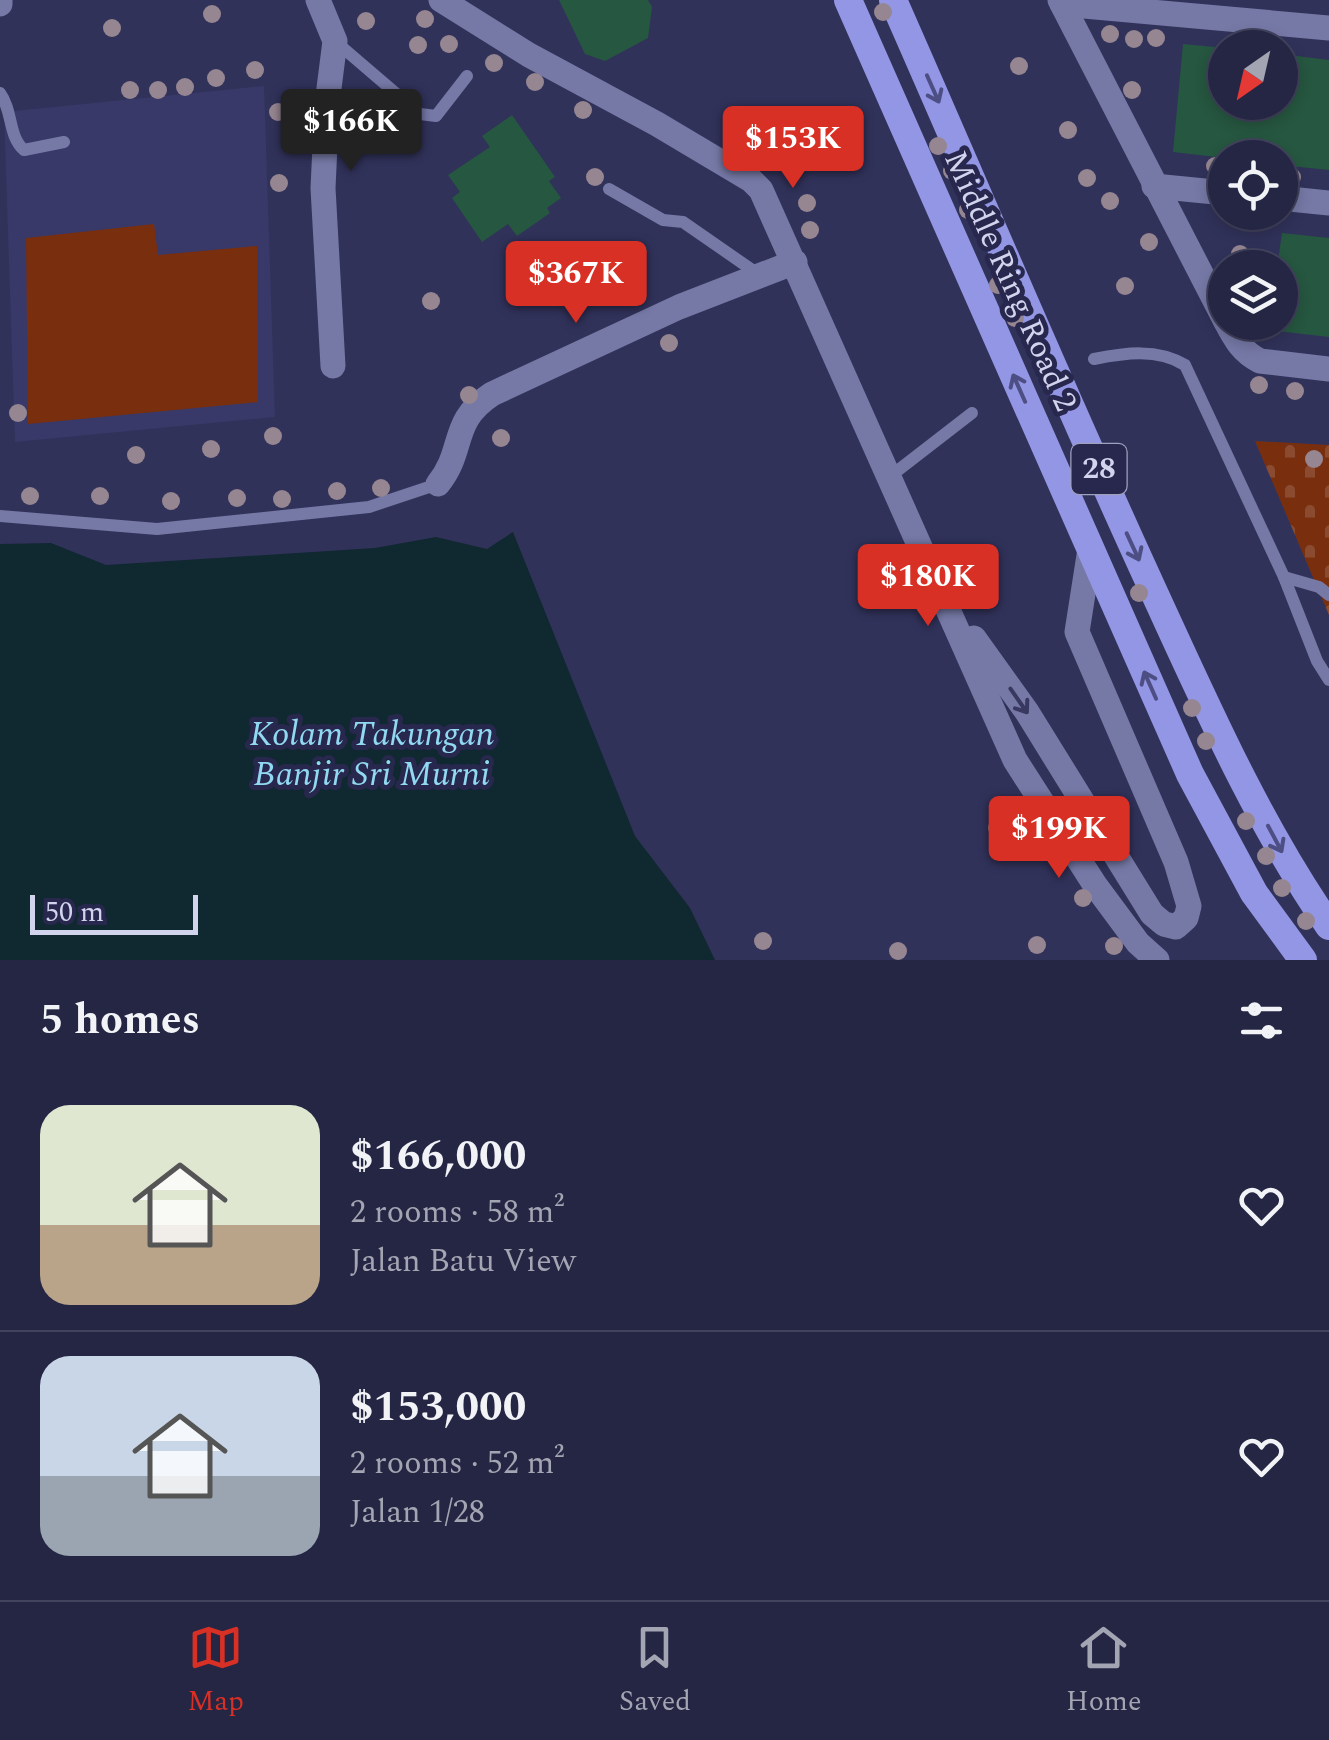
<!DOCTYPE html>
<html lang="en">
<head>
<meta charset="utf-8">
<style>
	:root { --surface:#252644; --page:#2d2e4b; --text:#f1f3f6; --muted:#a3a5b2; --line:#42435d; --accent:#d93025 }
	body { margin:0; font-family:Spectral,serif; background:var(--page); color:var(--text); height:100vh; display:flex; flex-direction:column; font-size:38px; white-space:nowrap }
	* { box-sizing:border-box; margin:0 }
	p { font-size:32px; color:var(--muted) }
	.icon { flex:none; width:55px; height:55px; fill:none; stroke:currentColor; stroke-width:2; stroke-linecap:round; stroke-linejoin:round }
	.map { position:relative; height:960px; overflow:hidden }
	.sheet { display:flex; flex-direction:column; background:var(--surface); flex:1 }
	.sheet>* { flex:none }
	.needle { width:65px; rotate:214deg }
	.tools { position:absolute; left:1208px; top:30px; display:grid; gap:20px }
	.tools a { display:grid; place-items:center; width:90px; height:90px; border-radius:50%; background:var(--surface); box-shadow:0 5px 15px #0003,0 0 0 2px var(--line); font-size:50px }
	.scale { position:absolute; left:30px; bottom:25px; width:168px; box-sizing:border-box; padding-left:10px; border:5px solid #d2d4ed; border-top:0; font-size:28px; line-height:35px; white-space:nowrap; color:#d2d4ed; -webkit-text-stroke:8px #28284f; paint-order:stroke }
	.price { position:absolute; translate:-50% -85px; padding:0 22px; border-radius:10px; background:var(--accent); color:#fff; font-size:32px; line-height:65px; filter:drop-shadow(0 2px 5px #0008) }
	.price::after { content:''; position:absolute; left:50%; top:60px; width:30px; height:22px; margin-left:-15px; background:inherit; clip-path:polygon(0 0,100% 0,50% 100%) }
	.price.current { background:#222; color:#fff }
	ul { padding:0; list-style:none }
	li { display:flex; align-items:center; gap:30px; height:250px; padding:0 40px }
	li+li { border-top:2px solid var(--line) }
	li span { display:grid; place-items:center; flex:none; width:280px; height:200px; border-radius:30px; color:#555 }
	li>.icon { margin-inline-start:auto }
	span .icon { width:120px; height:120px; fill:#fffc; stroke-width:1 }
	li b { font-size:42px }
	h2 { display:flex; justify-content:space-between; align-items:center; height:120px; padding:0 40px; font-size:42px }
	.menu { display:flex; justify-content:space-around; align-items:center; height:140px; border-top:2px solid var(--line); background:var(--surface); font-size:28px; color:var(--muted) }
	.menu a { display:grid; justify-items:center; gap:5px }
	.menu .current { color:var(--accent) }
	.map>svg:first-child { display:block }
</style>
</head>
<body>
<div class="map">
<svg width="1329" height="960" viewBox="0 0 1329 960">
	<defs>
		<pattern id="cemetery-stones" width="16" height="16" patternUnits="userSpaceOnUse" patternTransform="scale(2.5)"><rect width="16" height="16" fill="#792e0e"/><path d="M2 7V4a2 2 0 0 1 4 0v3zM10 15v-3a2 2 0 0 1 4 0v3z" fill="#8b4b31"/></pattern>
	</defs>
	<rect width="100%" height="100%" fill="#31325a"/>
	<polygon fill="#383968" points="264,86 275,417 15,442 4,112"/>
	<polygon fill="url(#cemetery-stones)" points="1255,441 1329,445 1329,615"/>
	<polygon fill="#792e0e" points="154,224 158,255 257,246 258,402 28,424 26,238"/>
	<polygon fill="#102830" points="513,532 635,836 690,908 715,960 0,960 0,544 51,543 106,565 375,548 436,537 487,549"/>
	<g fill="#265740">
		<polygon points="559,0 648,0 652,7 648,38 605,61 585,54"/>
		<polygon points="1183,44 1225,48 1225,102 1280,102 1280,54 1329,60 1329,170 1280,165 1280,158 1225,158 1173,152"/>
		<polygon points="512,115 555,177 549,181 561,198 547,208 550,213 517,236 508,224 482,242 452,198 460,192 448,175 490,147 482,136"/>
		<polygon points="1282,233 1329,238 1329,337 1267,330 1268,322 1280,322 1280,268 1277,268"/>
	</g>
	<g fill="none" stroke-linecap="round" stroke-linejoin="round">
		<g stroke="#7679a6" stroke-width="12">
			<polyline points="336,42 420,114 436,116 467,76"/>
			<path d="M0,93C13,111 8,136 24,150L64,142"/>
			<polyline points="609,189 663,220 683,222 758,274"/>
			<path d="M1094,359C1125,353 1157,348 1185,365L1284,577L1317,661L1329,680"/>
			<polyline points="888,478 972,413"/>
			<polyline points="0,516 157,529 369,507 438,484"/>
			<polyline points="1284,577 1319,587 1329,595"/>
		</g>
		<g stroke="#7679a6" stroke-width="25">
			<polyline points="318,0 335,41 327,104 323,188 333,366"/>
			<polyline points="441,0 529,55 657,124 751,180 761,190 1015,760 1095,885 1138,943 1157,960"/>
			<polyline points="1060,0 1225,320"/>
			<polyline points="0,4 0,0"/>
			<polyline points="1062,4 1329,28"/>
			<polyline points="1154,186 1225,193"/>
			<polyline points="1280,198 1329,203"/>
			<path d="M1226,322C1235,339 1242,352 1260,361L1329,369"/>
			<path d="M438,484C466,449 449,422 492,394L679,307L795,262"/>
			<polyline points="974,638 1027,712 1152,914 1164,924 1176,927 1186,918 1189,906 1176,862 1077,632 1090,549"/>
		</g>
		<g stroke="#9296e4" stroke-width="28">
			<polyline points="848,0 1190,774 1254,893 1303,960"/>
			<path d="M893,0C980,197 1063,395 1153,590C1206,705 1257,822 1329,926"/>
		</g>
	</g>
	<g fill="#968691">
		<circle cx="883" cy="12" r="9"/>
		<circle cx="212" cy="14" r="9"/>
		<circle cx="425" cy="19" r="9"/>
		<circle cx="366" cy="21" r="9"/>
		<circle cx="112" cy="28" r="9"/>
		<circle cx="1110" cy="34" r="9"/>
		<circle cx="1156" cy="38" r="9"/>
		<circle cx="1134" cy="39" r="9"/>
		<circle cx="449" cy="44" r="9"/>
		<circle cx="418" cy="45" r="9"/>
		<circle cx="494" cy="63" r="9"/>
		<circle cx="1019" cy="66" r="9"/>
		<circle cx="255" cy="70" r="9"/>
		<circle cx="216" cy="78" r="9"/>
		<circle cx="535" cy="82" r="9"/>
		<circle cx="185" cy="87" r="9"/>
		<circle cx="130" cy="90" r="9"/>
		<circle cx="158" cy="90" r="9"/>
		<circle cx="1132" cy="90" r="9"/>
		<circle cx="583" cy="110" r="9"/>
		<circle cx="278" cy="112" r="9"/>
		<circle cx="1068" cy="130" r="9"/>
		<circle cx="938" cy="146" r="9"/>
		<circle cx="1215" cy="166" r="9"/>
		<circle cx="952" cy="171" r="9"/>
		<circle cx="595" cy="177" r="9"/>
		<circle cx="1292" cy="177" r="9"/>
		<circle cx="1087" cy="178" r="9"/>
		<circle cx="279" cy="183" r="9"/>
		<circle cx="1110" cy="201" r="9"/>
		<circle cx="807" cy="203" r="9"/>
		<circle cx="968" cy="210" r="9"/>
		<circle cx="810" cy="230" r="9"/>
		<circle cx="1149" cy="242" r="9"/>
		<circle cx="1240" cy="254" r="9"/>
		<circle cx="998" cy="285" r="9"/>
		<circle cx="1125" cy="286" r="9"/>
		<circle cx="431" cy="301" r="9"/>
		<circle cx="1015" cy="318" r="9"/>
		<circle cx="669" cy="343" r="9"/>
		<circle cx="1259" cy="385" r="9"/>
		<circle cx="1295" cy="391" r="9"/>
		<circle cx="469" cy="395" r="9"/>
		<circle cx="18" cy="413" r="9"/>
		<circle cx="273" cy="436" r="9"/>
		<circle cx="501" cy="438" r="9"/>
		<circle cx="211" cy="449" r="9"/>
		<circle cx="136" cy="455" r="9"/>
		<circle cx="1314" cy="459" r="9"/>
		<circle cx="381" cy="488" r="9"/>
		<circle cx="337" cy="491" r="9"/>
		<circle cx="30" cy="496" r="9"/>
		<circle cx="100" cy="496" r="9"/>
		<circle cx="237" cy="498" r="9"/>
		<circle cx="282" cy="499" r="9"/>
		<circle cx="171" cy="501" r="9"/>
		<circle cx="1139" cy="593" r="9"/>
		<circle cx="1192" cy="708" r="9"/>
		<circle cx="1206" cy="741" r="9"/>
		<circle cx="1246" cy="821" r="9"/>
		<circle cx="997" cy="828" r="9"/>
		<circle cx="1042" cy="840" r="9"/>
		<circle cx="1266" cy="856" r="9"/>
		<circle cx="1282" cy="888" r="9"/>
		<circle cx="1083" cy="898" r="9"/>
		<circle cx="1306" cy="921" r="9"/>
		<circle cx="763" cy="941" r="9"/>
		<circle cx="1037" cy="945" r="9"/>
		<circle cx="1114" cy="946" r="9"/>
		<circle cx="898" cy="951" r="9"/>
	</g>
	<defs><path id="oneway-shaft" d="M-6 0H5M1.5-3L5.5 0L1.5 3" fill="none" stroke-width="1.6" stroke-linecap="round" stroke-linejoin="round" transform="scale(2.5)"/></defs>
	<g stroke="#4d4e83">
		<use href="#oneway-shaft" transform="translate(933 89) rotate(66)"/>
		<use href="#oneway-shaft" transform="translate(1019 388) rotate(-114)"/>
		<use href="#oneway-shaft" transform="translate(1133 547) rotate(65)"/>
		<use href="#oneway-shaft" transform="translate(1150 685) rotate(-114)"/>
		<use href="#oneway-shaft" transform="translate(1275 839) rotate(62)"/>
	</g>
	<use stroke="#383860" href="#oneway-shaft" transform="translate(1019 701) rotate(55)"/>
	<g text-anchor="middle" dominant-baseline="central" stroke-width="10" stroke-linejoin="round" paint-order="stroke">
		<rect fill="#28284f" stroke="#9fa0be" stroke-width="2.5" x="1071.5" y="444" width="55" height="50" rx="8"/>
		<g font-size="30" font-weight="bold" fill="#d2d4ed">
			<text x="1099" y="469">28</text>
		</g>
		<g font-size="32" fill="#d2d4ed" stroke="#28284f">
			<text transform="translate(1010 281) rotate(66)">Middle Ring Road 2</text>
		</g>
		<g font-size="35" font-style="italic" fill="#91d9f1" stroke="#28284f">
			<text x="372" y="734">Kolam Takungan<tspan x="372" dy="40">Banjir Sri Murni</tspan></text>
		</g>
	</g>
</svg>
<div class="tools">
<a><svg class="needle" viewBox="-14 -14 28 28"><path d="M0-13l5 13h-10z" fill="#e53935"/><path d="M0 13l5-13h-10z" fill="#a3a5b2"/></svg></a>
<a><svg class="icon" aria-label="locate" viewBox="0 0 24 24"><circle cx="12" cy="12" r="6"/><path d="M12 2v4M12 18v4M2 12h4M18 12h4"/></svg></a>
<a><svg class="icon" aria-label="layers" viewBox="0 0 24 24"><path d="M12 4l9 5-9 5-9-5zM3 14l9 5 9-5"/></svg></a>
</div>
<div class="scale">50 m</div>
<b class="price current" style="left:351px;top:174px">$166K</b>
<b class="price" style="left:793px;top:191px">$153K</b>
<b class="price" style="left:576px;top:326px">$367K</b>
<b class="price" style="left:928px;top:629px">$180K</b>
<b class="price" style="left:1059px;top:881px">$199K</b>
</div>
<section class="sheet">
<h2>5 homes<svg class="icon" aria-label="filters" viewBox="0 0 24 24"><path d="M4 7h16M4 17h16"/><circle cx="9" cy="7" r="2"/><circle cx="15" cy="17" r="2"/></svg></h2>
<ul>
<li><span style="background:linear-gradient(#dfe7d0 60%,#b9a48a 0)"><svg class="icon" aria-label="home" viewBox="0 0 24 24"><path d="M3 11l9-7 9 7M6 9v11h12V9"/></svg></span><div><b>$166,000</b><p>2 rooms · 58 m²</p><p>Jalan Batu View</p></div><svg class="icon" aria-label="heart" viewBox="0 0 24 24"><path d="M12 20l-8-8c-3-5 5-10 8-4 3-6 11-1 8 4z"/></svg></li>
<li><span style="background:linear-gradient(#c9d6e8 60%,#9aa5b1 0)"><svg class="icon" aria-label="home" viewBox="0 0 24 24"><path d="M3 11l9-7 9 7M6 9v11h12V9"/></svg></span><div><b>$153,000</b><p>2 rooms · 52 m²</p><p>Jalan 1/28</p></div><svg class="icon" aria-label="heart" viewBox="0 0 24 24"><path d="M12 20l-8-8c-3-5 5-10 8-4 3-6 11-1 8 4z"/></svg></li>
</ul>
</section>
<nav class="menu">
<a class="current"><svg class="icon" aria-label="map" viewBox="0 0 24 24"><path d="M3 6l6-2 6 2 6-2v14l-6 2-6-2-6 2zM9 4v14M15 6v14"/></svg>Map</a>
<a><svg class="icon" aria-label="saved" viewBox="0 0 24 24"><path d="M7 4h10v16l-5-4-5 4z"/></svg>Saved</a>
<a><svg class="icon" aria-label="home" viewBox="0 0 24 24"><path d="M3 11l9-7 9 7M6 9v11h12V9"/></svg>Home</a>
</nav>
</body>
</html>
